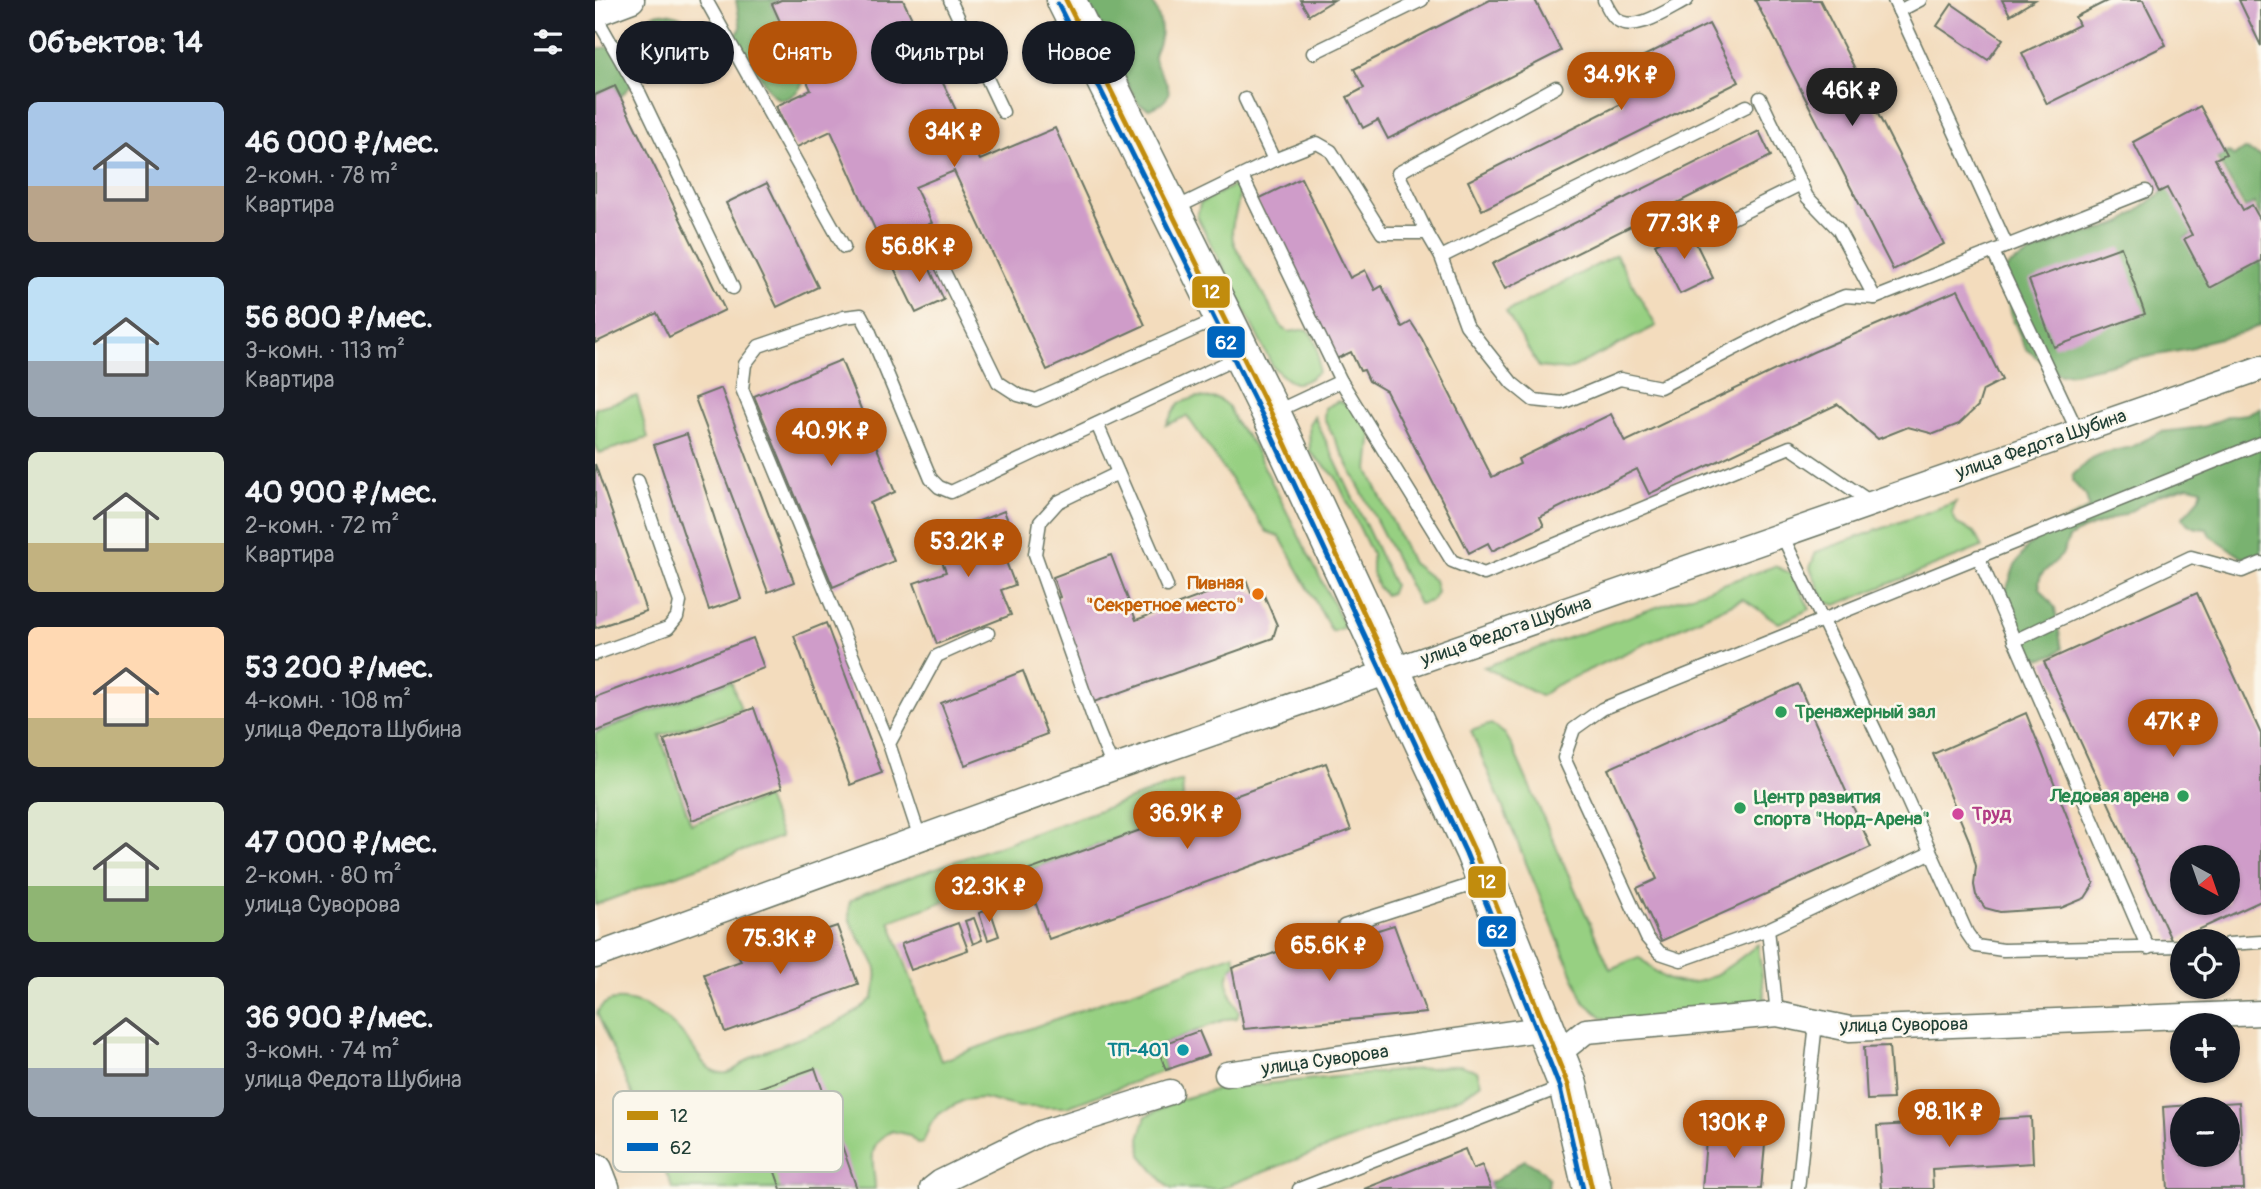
<!DOCTYPE html>
<html lang="ru">
<head>
<meta charset="utf-8">
<style>
	:root { --surface:#171b24; --page:#20242c; --text:#f1f3f6; --muted:#9ea1a6; --accent:#b45309 }
	body { margin:0; font-family:Pangolin,sans-serif; background:var(--page); color:var(--text); height:100vh; display:flex; flex-direction:column; font-size:26px; white-space:nowrap }
	* { box-sizing:border-box; margin:0 }
	p { font-size:23px; color:var(--muted) }
	.icon { flex:none; width:38px; height:38px; fill:none; stroke:currentColor; stroke-width:2; stroke-linecap:round; stroke-linejoin:round }
	.map { position:relative; flex:1; overflow:hidden }
	.side { display:flex; flex-direction:column; background:var(--surface); width:595px }
	.side>* { flex:none }
	.guide { position:absolute; left:21px; top:21px; width:665px; height:63px; display:flex; gap:14px }
	.needle { width:46px; rotate:140deg }
	.tools { position:absolute; left:1575px; top:845px; display:grid; gap:14px }
	.tools a { display:grid; place-items:center; width:70px; height:70px; border-radius:50%; background:var(--surface); box-shadow:0 2px 5px #0004; font-size:35px }
	.price { position:absolute; translate:-50% -60px; padding:0 16px; border-radius:24px; background:var(--accent); color:#fff; font-size:23px; line-height:46px; filter:drop-shadow(0 2px 4px #0008) }
	.price::after { content:''; position:absolute; left:50%; top:42px; width:21px; height:16px; margin-left:-10px; background:inherit; clip-path:polygon(0 0,100% 0,50% 100%) }
	.price.selected { background:#222; color:#fff }
	ul { padding:0; list-style:none }
	li { display:flex; align-items:center; gap:21px; height:175px; padding:0 28px }
	li span { display:grid; place-items:center; flex:none; width:196px; height:140px; border-radius:10px; color:#555 }
	li>.icon { margin-inline-start:auto }
	span .icon { width:84px; height:84px; fill:#fffc; stroke-width:1 }
	li b { font-size:30px }
	h2 { display:flex; justify-content:space-between; align-items:center; height:84px; padding:0 28px; font-size:30px }
	.chip { padding:0 24px; border-radius:32px; background:var(--surface); box-shadow:0 2px 5px #0004; font-size:24px; line-height:63px }
	.chip.selected { background:var(--accent); color:#fff }
	main { display:flex; flex:1; min-height:0 }
	.map>svg:first-child { display:block }
</style>
</head>
<body>
<main>
<section class="side">
<h2>Объектов: 14<svg class="icon" aria-label="filters" viewBox="0 0 24 24"><path d="M4 7h16M4 17h16"/><circle cx="9" cy="7" r="2"/><circle cx="15" cy="17" r="2"/></svg></h2>
<ul>
<li><span style="background:linear-gradient(#a9c7e8 60%,#b9a48a 0)"><svg class="icon" aria-label="home" viewBox="0 0 24 24"><path d="M3 11l9-7 9 7M6 9v11h12V9"/></svg></span><div><b>46 000 ₽/мес.</b><p>2-комн. · 78 m²</p><p>Квартира</p></div></li>
<li><span style="background:linear-gradient(#bfe0f5 60%,#9aa5b1 0)"><svg class="icon" aria-label="home" viewBox="0 0 24 24"><path d="M3 11l9-7 9 7M6 9v11h12V9"/></svg></span><div><b>56 800 ₽/мес.</b><p>3-комн. · 113 m²</p><p>Квартира</p></div></li>
<li><span style="background:linear-gradient(#dfe7d0 65%,#c2b280 0)"><svg class="icon" aria-label="home" viewBox="0 0 24 24"><path d="M3 11l9-7 9 7M6 9v11h12V9"/></svg></span><div><b>40 900 ₽/мес.</b><p>2-комн. · 72 m²</p><p>Квартира</p></div></li>
<li><span style="background:linear-gradient(#ffd9b3 65%,#c2b280 0)"><svg class="icon" aria-label="home" viewBox="0 0 24 24"><path d="M3 11l9-7 9 7M6 9v11h12V9"/></svg></span><div><b>53 200 ₽/мес.</b><p>4-комн. · 108 m²</p><p>улица Федота Шубина</p></div></li>
<li><span style="background:linear-gradient(#dfe7d0 60%,#8fb573 0)"><svg class="icon" aria-label="home" viewBox="0 0 24 24"><path d="M3 11l9-7 9 7M6 9v11h12V9"/></svg></span><div><b>47 000 ₽/мес.</b><p>2-комн. · 80 m²</p><p>улица Суворова</p></div></li>
<li><span style="background:linear-gradient(#dfe7d0 65%,#9aa5b1 0)"><svg class="icon" aria-label="home" viewBox="0 0 24 24"><path d="M3 11l9-7 9 7M6 9v11h12V9"/></svg></span><div><b>36 900 ₽/мес.</b><p>3-комн. · 74 m²</p><p>улица Федота Шубина</p></div></li>
</ul>
</section>
<div class="map">
<svg width="1666" height="1189" viewBox="0 0 1666 1189">
	<rect width="100%" height="100%" fill="#fbf7ec"/>
	<filter id="ink" filterUnits="userSpaceOnUse"><feTurbulence type="fractalNoise" baseFrequency=".0143" numOctaves="2"/><feDisplacementMap in="SourceGraphic" scale="14" xChannelSelector="R" yChannelSelector="G"/><feConvolveMatrix kernelMatrix="1 2 1 2 8 2 1 2 1" color-interpolation-filters="sRGB"/></filter>
	<filter id="wash" filterUnits="userSpaceOnUse"><feTurbulence type="fractalNoise" baseFrequency=".00686" numOctaves="4" result="noise"/><feDisplacementMap in="SourceGraphic" scale="28" xChannelSelector="R" yChannelSelector="G"/><feGaussianBlur stdDeviation="1.57" result="paint"/><feColorMatrix in="noise" values="0 0 0 0 0 0 0 0 0 0 0 0 0 0 0 0 0 1.4 0 .05"/><feComposite in="paint" operator="in"/></filter>
	<g filter="url(#wash)">
		<rect width="100%" height="100%" fill="#f3dcbd"/>
		<g fill="#97d082" stroke="#5b865b" stroke-width="2">
			<path d="M638,186L644,188C646,210 632,223 639,244L688,329L694,332L711,329C723,338 725,358 723,372C702,390 696,384 678,367L602,216L605,203Z"/>
			<polygon points="1021,255 1061,326 973,370 944,367 911,312"/>
			<polygon points="42,396 53,438 4,453 0,443 0,408"/>
			<polygon points="602,397 624,399 634,407 640,422 657,443 750,627 737,632 685,537 672,532 592,416 571,425 584,403"/>
			<polygon points="743,401 762,407 777,432 773,470 817,563 839,580 842,592 837,601 824,604 729,418 730,408"/>
			<polygon points="719,416 799,585 796,593 790,595 783,587 777,572 777,554 740,476 715,452 714,424"/>
			<polygon points="1361,502 1357,513 1362,524 1379,532 1387,547 1241,605 1230,602 1215,568 1221,552"/>
			<polygon points="1180,566 1197,574 1215,609 1184,623 1148,599 961,685 946,696 889,667"/>
			<polygon points="136,681 146,709 65,736 96,824 171,798 186,837 0,905 0,733"/>
			<path d="M896,724L910,734L916,744L1015,969L1044,957C1052,964 1061,973 1070,978C1104,995 1138,964 1163,944L1170,1001L1024,1026L1007,1017L989,1002L876,731Z"/>
			<path d="M587,781L588,799L581,809L582,816L295,921L346,1061L639,954L641,964C624,979 636,995 644,1012L642,1018L631,1019L563,1046L571,1070L472,1107H424L387,1098L369,1100L343,1114L335,1125L328,1143L323,1144L314,1135L297,1131C268,1145 280,1164 280,1189H78L2,1013C7,1002 16,999 28,1000C56,1002 81,1024 97,1046C103,1054 107,1065 117,1070C121,1072 128,1074 132,1073C143,1070 150,1060 159,1056C200,1037 244,1030 278,998C279,987 284,976 280,965C271,941 249,929 255,901L270,893Z"/>
			<polygon points="865,1065 882,1071 886,1083 868,1096 624,1189 577,1189 571,1185 546,1155 545,1135 551,1116 583,1100 628,1088"/>
		</g>
		<g fill="#79b270" stroke="#4c7852" stroke-width="2">
			<path d="M141,0H186L177,4L210,77C208,85 205,90 198,95C177,111 170,79 159,67C152,59 141,53 131,47C108,53 60,64 42,80C36,85 31,91 26,96L19,86L0,95V49C14,47 24,46 36,37C46,30 51,15 65,13C81,10 112,31 125,40C136,40 141,36 146,28Z"/>
			<path d="M484,0H557C563,15 569,26 564,42C563,47 559,52 559,57C559,73 595,95 554,109L544,104Z"/>
			<polygon points="1649,149 1666,156 1666,217 1659,203 1650,208 1622,158 1633,152 1639,156"/>
			<polygon points="1574,187 1599,233 1590,238 1617,286 1666,260 1666,325 1650,332 1609,342 1595,349 1535,360 1479,373 1464,374 1431,349 1415,313 1408,272 1416,264 1435,254 1485,233 1497,233 1528,222"/>
			<path d="M1666,407V554L1648,558L1615,536L1612,529C1601,528 1593,528 1588,517L1604,499L1607,489L1593,486L1564,495L1530,514L1487,530L1474,538L1467,555L1446,575L1444,581L1445,588L1460,608L1467,649L1461,654L1446,659L1434,651L1426,639L1412,606L1410,593L1413,585L1420,565L1433,546L1447,534L1494,508L1491,496L1477,481L1478,475L1495,459L1508,453L1536,447L1566,432L1608,427L1635,416L1652,414Z"/>
			<path d="M930,1160L948,1171L954,1179L953,1189H896L894,1183C911,1177 915,1167 930,1160Z"/>
		</g>
		<g id="blocks">
			<g fill="#cf9cc9" fill-rule="evenodd">
				<polygon points="186,0 308,0 385,160 460,128 550,325 452,370 359,171 320,187 337,223 287,245 236,131 200,148 181,106 216,90 177,4"/>
				<polygon points="705,0 739,0 714,15"/>
				<polygon points="895,0 940,0 966,51 793,139 783,120 768,128 752,97 769,88 759,69"/>
				<polygon points="1160,0 1225,0 1349,244 1298,270"/>
				<polygon points="1407,0 1440,0 1415,15"/>
				<polygon points="1514,0 1548,0 1571,45 1452,104 1427,53 1484,25 1480,17"/>
				<polygon points="1644,0 1666,0 1666,46"/>
				<polygon points="1357,4 1408,39 1393,60 1342,26"/>
				<polygon points="1114,24 1144,82 887,210 873,181 1028,103 1014,73"/>
				<polygon points="20,86 130,310 74,337 62,313 0,343 0,95"/>
				<polygon points="1605,106 1631,154 1620,159 1648,210 1657,205 1666,221 1666,261 1615,288 1589,239 1597,235 1572,188 1564,192 1538,142"/>
				<polygon points="1164,131 1176,156 910,289 897,264"/>
				<polygon points="706,178 755,278 770,270 780,290 787,286 807,327 816,322 827,339 897,477 925,464 923,459 1016,414 1030,442 1218,352 1363,290 1407,380 1388,390 1383,406 1364,424 1339,434 1313,427 1283,439 1243,404 1054,494 1042,469 945,517 949,526 897,551 893,543 874,553 791,391 774,381 769,370 765,371 756,352 739,360 661,200"/>
				<polygon points="172,183 223,287 182,307 131,203"/>
				<polygon points="1093,227 1118,278 1085,294 1060,244"/>
				<polygon points="1526,247 1550,314 1459,347 1434,280"/>
				<polygon points="328,254 349,300 321,313 299,268"/>
				<polygon points="246,360 300,492 275,503 299,561 238,587 159,396"/>
				<polygon points="126,388 199,582 173,592 100,398"/>
				<polygon points="92,434 146,599 114,610 59,445"/>
				<polygon points="0,464 51,611 0,628"/>
				<polygon points="409,511 419,535 403,541 420,585 406,590 416,615 342,644 319,583 351,572 338,539"/>
				<polygon points="516,555 541,620 651,579 656,593 668,593 682,625 678,638 496,703 459,599 465,597 458,577"/>
				<path d="M1602,593L1666,734V901L1577,942L1449,662ZM1587,858H1633V903H1587Z"/>
				<polygon points="231,623 287,773 255,785 199,636"/>
				<polygon points="158,638 169,668 0,732 0,697"/>
				<polygon points="428,671 452,734 370,765 346,703"/>
				<polygon points="1203,684 1276,847 1066,941 1042,888 1062,879 1013,769"/>
				<polygon points="159,708 187,788 97,820 69,740"/>
				<polygon points="1431,713 1499,884 1490,898 1466,908 1405,912 1390,908 1381,895 1379,885 1381,866 1374,840 1338,754"/>
				<polygon points="731,763 756,830 454,939 429,872"/>
				<polygon points="395,909 404,936 393,940 384,913"/>
				<polygon points="379,918 387,940 378,944 370,921"/>
				<polygon points="363,923 373,950 316,970 306,944"/>
				<polygon points="799,925 831,1013 649,1029 637,968 713,941 723,949"/>
				<polygon points="242,926 263,984 130,1032 109,974 146,961 141,949 200,929 204,939"/>
				<polygon points="604,1031 614,1055 571,1070 562,1046"/>
				<polygon points="1294,1046 1298,1099 1272,1100 1269,1047"/>
				<polygon points="220,1068 262,1189 186,1189 152,1092"/>
				<path d="M1644,1102L1649,1189H1573L1568,1107ZM1587,1110H1633V1155H1587Z"/>
				<polygon points="1436,1117 1438,1163 1337,1169 1338,1189 1286,1189 1282,1126"/>
				<polygon points="1112,1128 1171,1133 1166,1189 1107,1189"/>
				<polygon points="870,1149 878,1169 887,1165 896,1189 769,1189"/>
			</g>
		</g>
	</g>
	<g filter="url(#ink)">
		<use href="#blocks" fill-opacity="0" stroke="#697564" stroke-width="2"/>
		<g fill="none" stroke-linecap="round" stroke-linejoin="round">
			<g stroke="#697564" stroke-width="15">
				<g id="service">
					<polyline points="111,0 249,247"/>
					<polyline points="355,0 408,112"/>
					<path d="M1009,0C1012,6 1016,15 1021,19C1040,34 1074,9 1092,0"/>
					<polyline points="1299,0 1412,246"/>
					<polyline points="1304,11 1325,0"/>
					<polyline points="0,15 45,94 138,288"/>
					<polyline points="718,53 827,0"/>
					<polyline points="1165,98 1212,197 1243,229 1280,298"/>
					<polyline points="650,99 679,160"/>
					<polyline points="647,176 746,381 857,561 889,574 1195,447 1277,503"/>
					<polyline points="579,209 679,160 722,143 736,151 787,233 832,233 846,257 871,325 917,383 938,400 967,403 1025,379 1065,387 1215,310 1250,296 1280,298 1551,191"/>
					<polyline points="1127,223 1206,184"/>
					<polyline points="832,233 803,173 961,87"/>
					<polyline points="339,251 403,382 423,395 441,400 625,318"/>
					<polyline points="1398,252 1483,432"/>
					<polyline points="846,257 1152,106"/>
					<polyline points="680,412 746,381"/>
					<polyline points="502,424 572,586"/>
					<polyline points="1187,535 1295,761 1372,933 1381,946 1408,950 1587,946"/>
					<polyline points="1383,556 1553,948"/>
					<polyline points="1419,641 1596,557 1647,571 1666,563"/>
					<polyline points="0,654 73,628 82,617 85,602 43,481"/>
					<polyline points="294,744 147,389 150,364 164,346 249,317 266,315 274,330 336,479 344,487 356,492 644,357"/>
					<polyline points="518,768 501,726 440,554 445,522 463,502 523,473"/>
					<polyline points="325,838 294,744 342,656 393,633"/>
					<polyline points="1335,853 1173,929 1086,960 1065,953 1052,938 969,758 979,729 1007,709 1666,443"/>
					<polyline points="749,926 888,881"/>
					<polyline points="1173,929 1182,1014"/>
					<polyline points="1633,944 1666,942"/>
					<polyline points="704,1189 969,1086"/>
					<polyline points="1203,1189 1221,1023"/>
				</g>
			</g>
			<g stroke="#697564" stroke-width="27">
				<g id="minor">
					<polyline points="0,14 37,0"/>
					<polyline points="0,956 518,768 1666,368"/>
					<polyline points="961,1055 991,1031 1182,1014 1255,1029 1666,1013"/>
					<polyline points="632,1074 952,1028"/>
					<polyline points="337,1189 346,1182 446,1133 575,1092"/>
				</g>
			</g>
			<g stroke="#697564" stroke-width="38">
				<polyline id="secondary" points="0,1171 7,1189"/>
			</g>
			<g stroke="#697564" stroke-width="41">
				<polyline id="primary" points="471,0 676,413 879,850 973,1085 997,1189"/>
			</g>
			<use href="#service" stroke="#fff" stroke-width="12"/>
			<use href="#minor" stroke="#fff" stroke-width="24"/>
			<use href="#secondary" stroke="#fff" stroke-width="35"/>
			<use href="#primary" stroke="#fff" stroke-width="38"/>
			<g stroke="#fbf7ec" stroke-width="10">
				<polyline id="bus-1" points="471,0 676,413 879,850 973,1085 997,1189"/>
			</g>
			<g stroke="#fbf7ec" stroke-width="10">
				<polyline id="bus-2" points="463,4 668,417 871,853 965,1088 988,1189"/>
			</g>
			<use href="#bus-1" stroke="#c18c0d" stroke-width="5"/>
			<use href="#bus-2" stroke="#0065bd" stroke-width="5"/>
		</g>
	</g>
	<circle fill="#e8710a" stroke="#fbf7ec" stroke-width="2.5" cx="663" cy="594" r="7"/>
	<g fill="#2e9e5b" stroke="#fbf7ec" stroke-width="2.5">
		<circle cx="1186" cy="712" r="7"/>
		<circle cx="1588" cy="796" r="7"/>
		<circle cx="1145" cy="808" r="7"/>
	</g>
	<circle fill="#d1479c" stroke="#fbf7ec" stroke-width="2.5" cx="1363" cy="814" r="7"/>
	<circle fill="#0f9aa8" stroke="#fbf7ec" stroke-width="2.5" cx="588" cy="1050" r="7"/>
	<g text-anchor="middle" dominant-baseline="central" stroke-width="5" stroke-linejoin="round" paint-order="stroke">
		<g font-size="19" fill="#1f3d34" stroke="#fbf7ec">
			<text transform="translate(1446 444) rotate(-19)">улица Федота Шубина</text>
			<text transform="translate(911 631) rotate(-19)">улица Федота Шубина</text>
			<text transform="translate(1309 1025) rotate(-1)">улица Суворова</text>
			<text transform="translate(730 1060) rotate(-8)">улица Суворова</text>
		</g>
		<g font-size="19" font-weight="bold" fill="#c56008" stroke="#fbf7ec" text-anchor="end">
			<text x="649" y="583">Пивная<tspan x="649" dy="22">"Секретное место"</tspan></text>
		</g>
		<g font-size="19" font-weight="bold" fill="#27864d" stroke="#fbf7ec" text-anchor="start">
			<text x="1200" y="712">Тренажерный зал</text>
			<text x="1574" y="796" text-anchor="end">Ледовая арена</text>
			<text x="1159" y="797">Центр развития<tspan x="1159" dy="22">спорта "Норд-Арена"</tspan></text>
		</g>
		<g font-size="19" font-weight="bold" fill="#b23c85" stroke="#fbf7ec" text-anchor="start">
			<text x="1377" y="814">Труд</text>
		</g>
		<g font-size="19" font-weight="bold" fill="#0d838f" stroke="#fbf7ec" text-anchor="end">
			<text x="574" y="1050">ТП-401</text>
		</g>
	</g>
	<rect x="18" y="1091" width="230" height="81" rx="10" fill="#fbf7ec" stroke="#b9bfb5" stroke-width="2"/>
	<rect x="32" y="1111" width="31" height="9" fill="#c18c0d"/>
	<rect x="32" y="1143" width="31" height="8" fill="#0065bd"/>
	<g font-size="19" fill="#1f3d34">
		<text x="75" y="1122">12</text>
		<text x="75" y="1154">62</text>
	</g>
	<g stroke="#fbf7ec" stroke-width="2.5">
		<rect x="596" y="275" width="40" height="34" rx="7" fill="#c18c0d"/>
		<rect x="611" y="325" width="40" height="34" rx="7" fill="#0065bd"/>
		<rect x="872" y="865" width="40" height="34" rx="7" fill="#c18c0d"/>
		<rect x="882" y="915" width="40" height="33" rx="7" fill="#0065bd"/>
	</g>
	<g font-size="19" text-anchor="middle" font-weight="bold" fill="#fff">
		<text x="616" y="298">12</text>
		<text x="631" y="349">62</text>
		<text x="892" y="888">12</text>
		<text x="902" y="938">62</text>
	</g>
</svg>
<div class="tools">
<a><svg class="needle" viewBox="-14 -14 28 28"><path d="M0-13l5 13h-10z" fill="#e53935"/><path d="M0 13l5-13h-10z" fill="#9ea1a6"/></svg></a>
<a><svg class="icon" aria-label="locate" viewBox="0 0 24 24"><circle cx="12" cy="12" r="6"/><path d="M12 2v4M12 18v4M2 12h4M18 12h4"/></svg></a>
<a>+</a>
<a>−</a>
</div>
<b class="price" style="left:1026px;top:112px">34.9K ₽</b>
<b class="price selected" style="left:1257px;top:128px">46K ₽</b>
<b class="price" style="left:359px;top:169px">34K ₽</b>
<b class="price" style="left:1089px;top:261px">77.3K ₽</b>
<b class="price" style="left:324px;top:284px">56.8K ₽</b>
<b class="price" style="left:236px;top:468px">40.9K ₽</b>
<b class="price" style="left:373px;top:579px">53.2K ₽</b>
<b class="price" style="left:1578px;top:759px">47K ₽</b>
<b class="price" style="left:592px;top:851px">36.9K ₽</b>
<b class="price" style="left:394px;top:924px">32.3K ₽</b>
<b class="price" style="left:185px;top:976px">75.3K ₽</b>
<b class="price" style="left:734px;top:983px">65.6K ₽</b>
<b class="price" style="left:1354px;top:1149px">98.1K ₽</b>
<b class="price" style="left:1139px;top:1160px">130K ₽</b>
<div class="guide">
<a class="chip">Купить</a>
<a class="chip selected">Снять</a>
<a class="chip">Фильтры</a>
<a class="chip">Новое</a>
</div>
</div>
</main>
</body>
</html>
